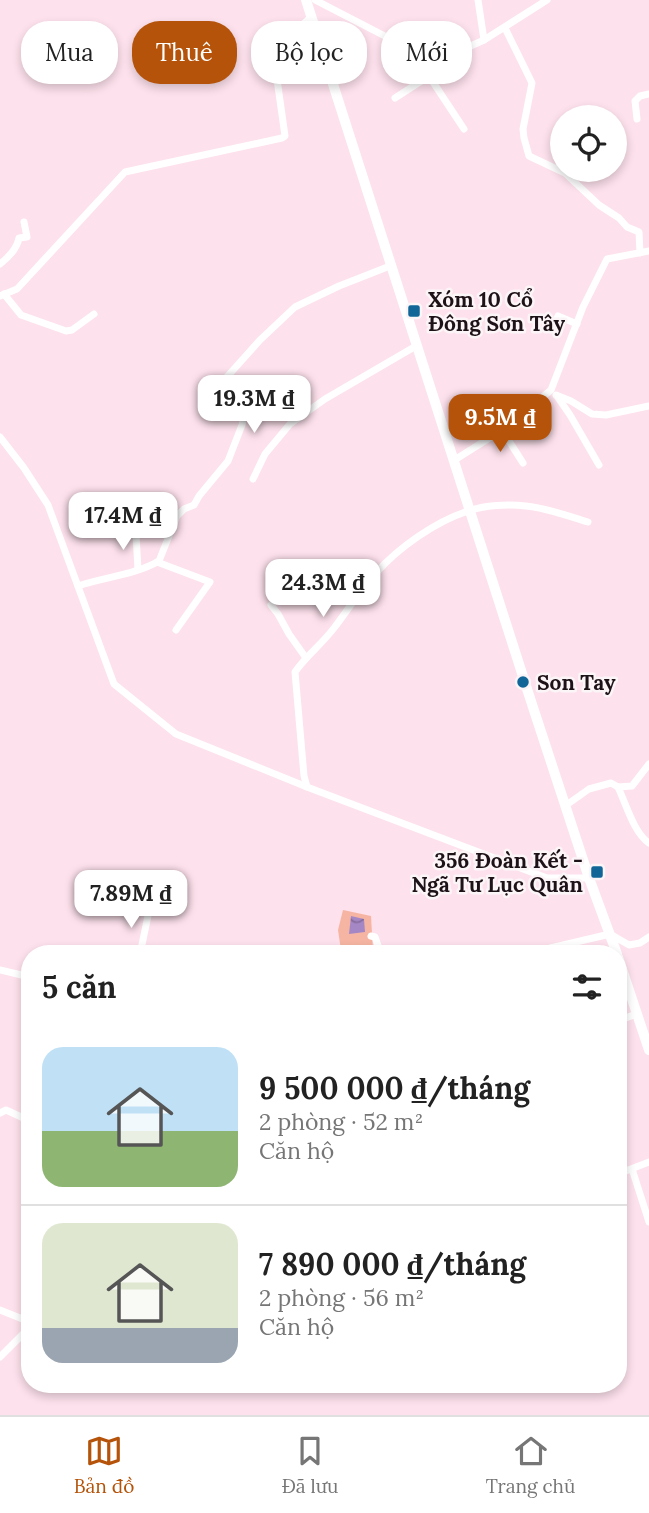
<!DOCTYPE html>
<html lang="vi">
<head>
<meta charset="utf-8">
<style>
	:root { --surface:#fff; --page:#f6f6f6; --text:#222; --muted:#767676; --line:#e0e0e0; --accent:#b45309 }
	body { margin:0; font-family:Lora,serif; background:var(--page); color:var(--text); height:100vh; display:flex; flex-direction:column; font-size:26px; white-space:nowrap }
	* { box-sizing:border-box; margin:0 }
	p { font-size:23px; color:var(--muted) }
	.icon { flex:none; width:38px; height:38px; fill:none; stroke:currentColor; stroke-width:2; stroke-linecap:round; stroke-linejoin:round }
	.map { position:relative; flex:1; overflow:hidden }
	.drawer { position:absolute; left:21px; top:945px; width:606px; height:448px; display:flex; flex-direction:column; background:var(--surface); border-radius:28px; box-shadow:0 4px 10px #0003 }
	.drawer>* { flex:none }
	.banner { position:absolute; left:21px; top:21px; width:607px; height:63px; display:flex; gap:14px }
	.fabs { position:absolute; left:550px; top:105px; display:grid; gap:14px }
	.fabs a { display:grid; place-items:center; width:77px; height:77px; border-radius:50%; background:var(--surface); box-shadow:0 4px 10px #0003; font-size:35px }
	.price { position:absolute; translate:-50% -60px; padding:0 16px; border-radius:14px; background:#fff; color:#222; font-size:23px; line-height:46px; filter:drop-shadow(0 2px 4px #0008) }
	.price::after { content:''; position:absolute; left:50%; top:42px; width:21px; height:16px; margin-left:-10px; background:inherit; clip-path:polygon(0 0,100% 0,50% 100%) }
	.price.active { background:var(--accent); color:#fff }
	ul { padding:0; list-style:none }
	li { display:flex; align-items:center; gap:21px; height:175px; padding:0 21px }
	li+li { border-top:2px solid var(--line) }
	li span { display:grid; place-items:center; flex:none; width:196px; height:140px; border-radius:21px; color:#555 }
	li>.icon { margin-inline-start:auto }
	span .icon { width:84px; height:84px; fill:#fffc; stroke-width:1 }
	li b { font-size:30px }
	h2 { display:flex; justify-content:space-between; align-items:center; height:84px; padding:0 21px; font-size:30px }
	.chip { padding:0 24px; border-radius:28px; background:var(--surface); box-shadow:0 4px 10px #0003; font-size:24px; line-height:63px }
	.chip.active { background:var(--accent); color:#fff }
	.dock { display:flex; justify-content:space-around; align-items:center; height:98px; border-top:2px solid var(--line); background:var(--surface); font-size:19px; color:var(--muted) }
	.dock a { display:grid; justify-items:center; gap:4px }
	.dock .active { color:var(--accent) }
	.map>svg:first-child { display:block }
</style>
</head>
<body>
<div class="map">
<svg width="649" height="1415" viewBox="0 0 649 1415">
	<defs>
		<pattern id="water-waves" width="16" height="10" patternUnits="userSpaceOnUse" patternTransform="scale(1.75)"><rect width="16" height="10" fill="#a687c5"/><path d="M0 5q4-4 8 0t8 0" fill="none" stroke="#876d9f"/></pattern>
	</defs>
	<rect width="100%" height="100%" fill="#fde1ec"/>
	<polygon fill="#f6b5a3" points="343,910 371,916 373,951 341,950 338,930"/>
	<polygon fill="url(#water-waves)" points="351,916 364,919 365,932 349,934"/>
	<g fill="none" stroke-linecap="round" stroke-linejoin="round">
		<g stroke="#fff" stroke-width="7">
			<polyline points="315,0 435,62 484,40 547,0"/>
			<polyline points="478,0 484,40"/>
			<polyline points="505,28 532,83 523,129 524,138 529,156 565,173 599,205 619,218 627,227 639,232 640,253"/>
			<polyline points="429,76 464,129"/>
			<polyline points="395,98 429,76 435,62"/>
			<polyline points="637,119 635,101 640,96 649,94"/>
			<path d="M0,264C9,257 17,249 19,238L27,237L24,222"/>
			<polyline points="4,294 21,315 66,331 72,330 94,314"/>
			<polyline points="0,296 17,289 125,172 282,138 285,136 275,65 279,46 311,17"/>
			<polyline points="553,328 558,316 577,324"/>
			<polyline points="556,395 571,401 592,414 606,415 649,406"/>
			<polyline points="557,396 570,415 599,465"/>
			<polyline points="502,430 523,463"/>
			<polyline points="0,437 24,468 48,505 114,684 176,734 307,787 547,878 589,878"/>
			<polyline points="453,461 502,430 551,390 583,307 607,259 649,251"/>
			<polyline points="253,479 265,454 290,424 325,399 416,346"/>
			<polyline points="120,525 133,530 136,535 138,569"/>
			<polyline points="157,562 210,582 176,630"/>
			<path d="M78,586C104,577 135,575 159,561L177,516L184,509L194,505L199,496L228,461L242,425L243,420L220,397L217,388L260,340L295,307L339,286L390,266"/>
			<polyline points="271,605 278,614 289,634 306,658"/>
			<path d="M307,787L304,776L295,672C306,656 322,644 334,628C348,610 360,590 376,573C399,547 435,522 468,511C485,505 508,504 526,506C547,508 568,516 588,522"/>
			<path d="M618,787C626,804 634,833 649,843"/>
			<polyline points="565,806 589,789 611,783 618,787 632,786 649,764"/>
			<polyline points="371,936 375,937 381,954"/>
			<polyline points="140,954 149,911"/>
			<polyline points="525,954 610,934 629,945 640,943 649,937"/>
			<polyline points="0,970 30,977"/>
			<polyline points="618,1021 636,1014"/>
			<polyline points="0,1113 6,1110 30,1121"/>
			<polyline points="632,1169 649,1222"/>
			<polyline points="618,1174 649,1162"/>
			<polyline points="0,1310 30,1322"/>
			<polyline points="0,1357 26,1331 30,1323"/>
		</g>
		<g stroke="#fff" stroke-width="10">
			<polyline points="306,0 528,692 589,878 617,954"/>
			<polyline points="618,957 649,1050"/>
		</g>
	</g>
	<g fill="#116697" stroke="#fcf5f8" stroke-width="2.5">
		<rect x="407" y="304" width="14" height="14" rx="3.5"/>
		<circle cx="523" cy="682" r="7"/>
		<rect x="590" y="865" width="14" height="14" rx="3.5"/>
	</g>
	<g text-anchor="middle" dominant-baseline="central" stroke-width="5" stroke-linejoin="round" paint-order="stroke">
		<g font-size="21" font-weight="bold" fill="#1d1217" stroke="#fcf5f8" text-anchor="start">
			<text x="428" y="299">Xóm 10 Cổ<tspan x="428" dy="24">Đông Sơn Tây</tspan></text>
			<text x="537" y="682">Son Tay</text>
			<text x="583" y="860" text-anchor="end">356 Đoàn Kết -<tspan x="583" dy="24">Ngã Tư Lục Quân</tspan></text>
		</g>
	</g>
</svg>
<div class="fabs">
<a><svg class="icon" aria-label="locate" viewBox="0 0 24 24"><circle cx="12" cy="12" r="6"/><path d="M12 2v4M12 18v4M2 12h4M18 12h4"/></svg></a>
</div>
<b class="price" style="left:254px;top:435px">19.3M ₫</b>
<b class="price active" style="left:500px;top:454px">9.5M ₫</b>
<b class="price" style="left:123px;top:552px">17.4M ₫</b>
<b class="price" style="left:323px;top:619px">24.3M ₫</b>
<b class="price" style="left:131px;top:930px">7.89M ₫</b>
<div class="banner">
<a class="chip">Mua</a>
<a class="chip active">Thuê</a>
<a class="chip">Bộ lọc</a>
<a class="chip">Mới</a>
</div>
<section class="drawer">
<h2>5 căn<svg class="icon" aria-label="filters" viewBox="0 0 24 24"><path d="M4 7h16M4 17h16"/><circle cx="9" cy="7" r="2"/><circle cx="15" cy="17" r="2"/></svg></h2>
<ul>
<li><span style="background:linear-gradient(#bfe0f5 60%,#8fb573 0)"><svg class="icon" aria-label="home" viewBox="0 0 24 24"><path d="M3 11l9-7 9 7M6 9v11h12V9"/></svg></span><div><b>9 500 000 ₫/tháng</b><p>2 phòng · 52 m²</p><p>Căn hộ</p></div></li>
<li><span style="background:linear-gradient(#dfe7d0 75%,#9aa5b1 0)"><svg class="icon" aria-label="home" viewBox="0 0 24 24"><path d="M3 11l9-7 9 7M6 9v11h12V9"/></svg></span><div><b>7 890 000 ₫/tháng</b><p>2 phòng · 56 m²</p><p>Căn hộ</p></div></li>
</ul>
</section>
</div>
<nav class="dock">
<a class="active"><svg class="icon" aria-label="map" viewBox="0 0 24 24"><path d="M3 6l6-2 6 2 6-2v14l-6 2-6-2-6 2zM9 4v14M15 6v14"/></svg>Bản đồ</a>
<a><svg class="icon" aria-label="saved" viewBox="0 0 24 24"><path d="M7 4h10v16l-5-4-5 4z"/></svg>Đã lưu</a>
<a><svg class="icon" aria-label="home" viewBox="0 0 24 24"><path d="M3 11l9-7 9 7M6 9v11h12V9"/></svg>Trang chủ</a>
</nav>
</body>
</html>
